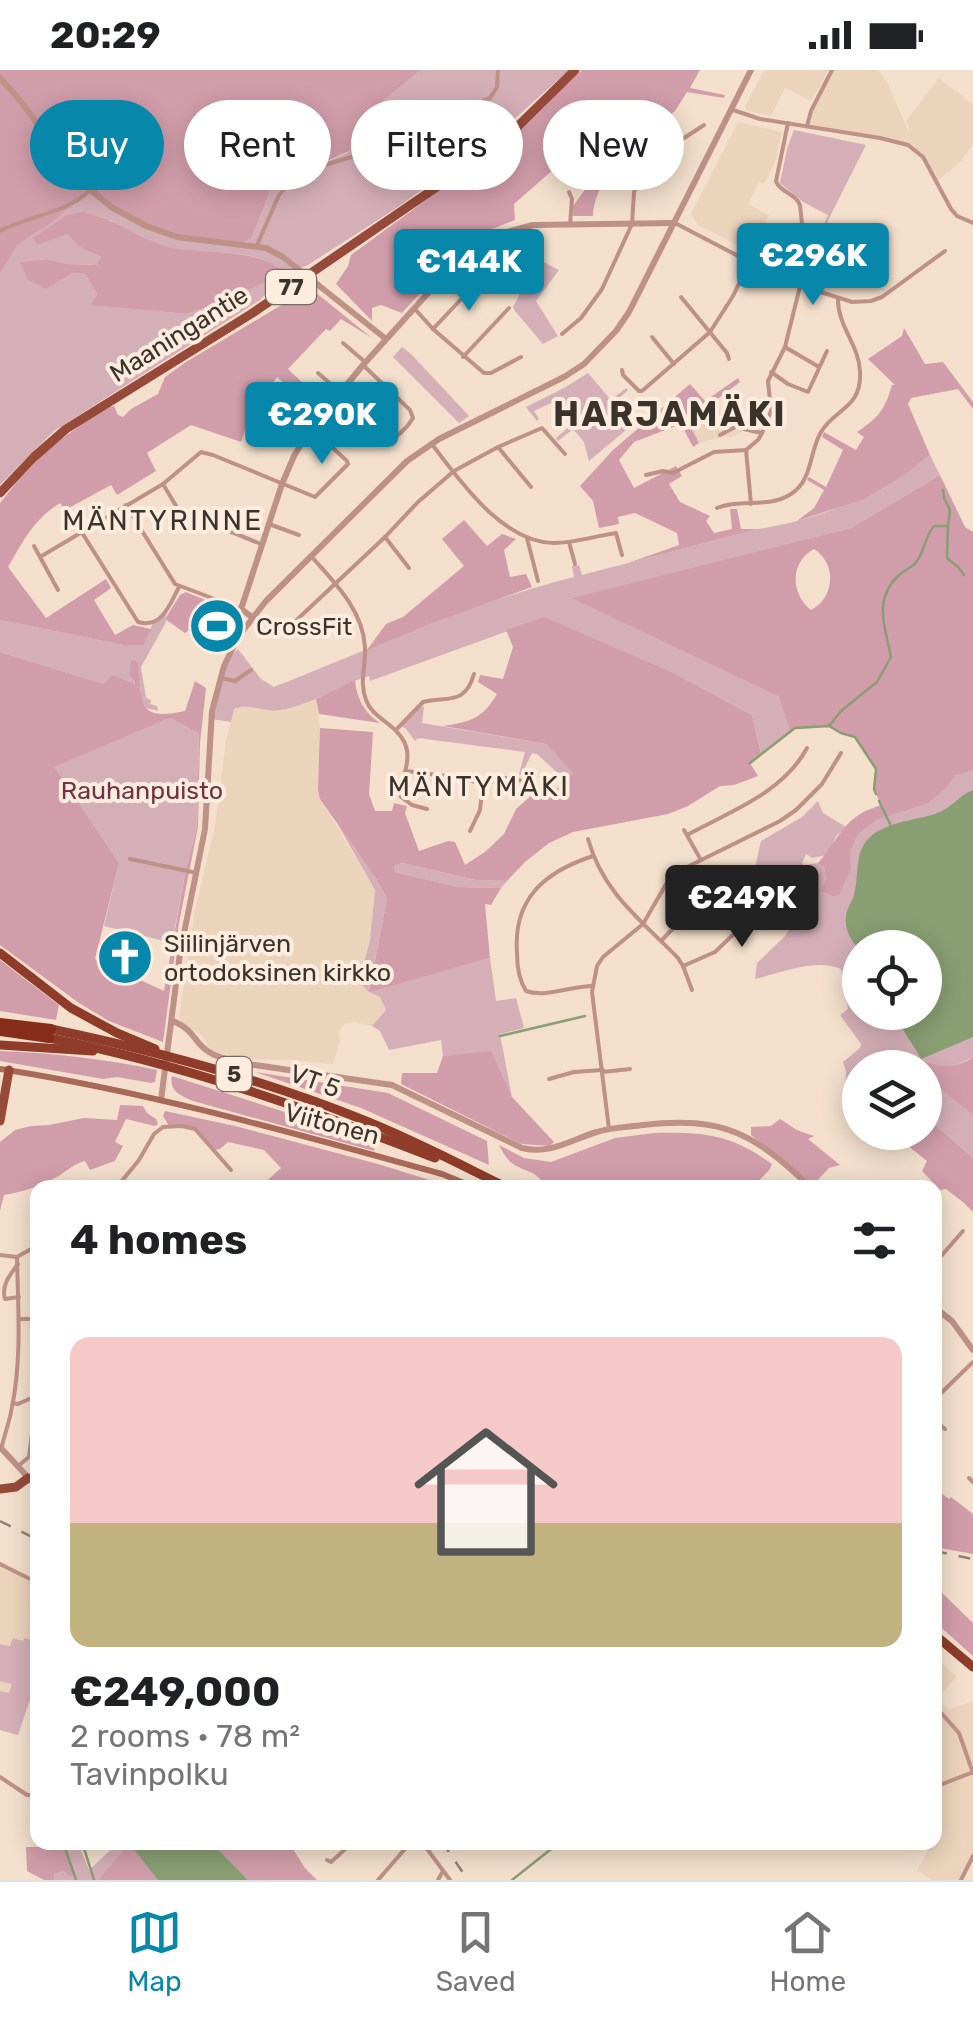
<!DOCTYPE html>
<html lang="en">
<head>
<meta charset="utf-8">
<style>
	:root { --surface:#fff; --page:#f2f2f2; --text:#202124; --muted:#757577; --line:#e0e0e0; --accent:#0787aa }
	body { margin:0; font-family:Rubik,sans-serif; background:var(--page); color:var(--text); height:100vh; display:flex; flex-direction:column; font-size:38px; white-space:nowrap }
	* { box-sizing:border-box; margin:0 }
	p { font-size:32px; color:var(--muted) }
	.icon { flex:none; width:55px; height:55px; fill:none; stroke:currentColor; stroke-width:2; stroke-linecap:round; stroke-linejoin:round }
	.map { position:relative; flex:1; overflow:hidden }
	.panel { position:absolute; left:30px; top:1110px; width:912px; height:670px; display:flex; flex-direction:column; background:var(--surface); border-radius:20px; box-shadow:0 5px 25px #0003 }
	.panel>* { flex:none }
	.hud { position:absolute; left:30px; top:30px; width:915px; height:90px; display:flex; gap:20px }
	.buttons { position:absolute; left:842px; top:860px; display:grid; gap:20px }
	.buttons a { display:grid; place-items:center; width:100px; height:100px; border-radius:50%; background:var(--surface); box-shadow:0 5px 25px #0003; font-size:50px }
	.price { position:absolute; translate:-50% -85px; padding:0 22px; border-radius:10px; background:var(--accent); color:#fff; font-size:32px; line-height:65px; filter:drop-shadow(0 2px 5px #0008) }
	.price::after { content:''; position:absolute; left:50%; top:60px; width:30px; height:22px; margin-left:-15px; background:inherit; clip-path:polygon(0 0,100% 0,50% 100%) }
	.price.current { background:#222; color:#fff }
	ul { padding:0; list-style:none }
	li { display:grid; align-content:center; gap:20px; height:530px; padding:0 40px }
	li span { display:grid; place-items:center; height:310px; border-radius:20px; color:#555 }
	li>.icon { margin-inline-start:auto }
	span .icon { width:180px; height:180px; fill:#fffc; stroke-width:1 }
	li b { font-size:42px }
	h2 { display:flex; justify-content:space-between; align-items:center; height:120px; padding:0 40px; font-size:42px }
	.tag { padding:0 35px; border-radius:45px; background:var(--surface); box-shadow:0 5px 25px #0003; font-size:35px; line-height:90px }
	.tag.current { background:var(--accent); color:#fff }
	.status { display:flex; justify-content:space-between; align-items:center; height:70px; padding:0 50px; background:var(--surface); direction:ltr }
	.status svg { height:28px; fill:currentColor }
	.tab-bar { display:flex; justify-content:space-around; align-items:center; height:140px; border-top:2px solid var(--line); background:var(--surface); font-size:28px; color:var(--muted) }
	.tab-bar a { display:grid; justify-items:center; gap:5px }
	.tab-bar .current { color:var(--accent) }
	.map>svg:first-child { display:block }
</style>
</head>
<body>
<div class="status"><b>20:29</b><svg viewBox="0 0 49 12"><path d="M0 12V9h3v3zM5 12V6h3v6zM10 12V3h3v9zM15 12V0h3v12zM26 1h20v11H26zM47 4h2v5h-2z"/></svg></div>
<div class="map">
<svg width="973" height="1810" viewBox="0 0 973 1810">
	<rect width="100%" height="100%" fill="#f3dfcc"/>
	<g fill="#ecd3bb">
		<polygon points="764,0 829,0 811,31 785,18 771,46 747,41 745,37"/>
		<polygon points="832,0 878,0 888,14 908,61 910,60 906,51 939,8 973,35 973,74 959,93 935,113 922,87 908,75 807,56 811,41"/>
		<polygon points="738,52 782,62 775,92 764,114 759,112 748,134 769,145 749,181 698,155 691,144"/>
		<polygon points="714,331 724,349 740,351 750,359 760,358 757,365 743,361 731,368 726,366 699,373 688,351"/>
		<polygon points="316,629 320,658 320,728 375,820 370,870 359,912 369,922 380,926 386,940 372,956 354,952 344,954 339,962 340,972 333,994 293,990 246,989 219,983 211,980 202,966 181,952 179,948 195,840 215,756 226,671 234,639 241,635 277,641"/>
		<polygon points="0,1496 37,1516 37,1635 29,1632 18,1665 0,1660"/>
		<polygon points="935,1588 957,1606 937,1629 949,1640 973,1631 973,1786 961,1810 932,1810 917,1801 932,1773 935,1772"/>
	</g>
	<g fill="#d5afb8" fill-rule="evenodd">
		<path d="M421,0H569L490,71L395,139L308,195L282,206L260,230L54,361L0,415V179C35,171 61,142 89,121L252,167L272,116L347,83L372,60L378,35ZM110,150C130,162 152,174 175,179C203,185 261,177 279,201L278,205L226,230L187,244L92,234L97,224L87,204L73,203L47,219L21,192L47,189L68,194L96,195L101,187L79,177L67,164Z"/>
		<polygon points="794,60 866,75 815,176 828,145 803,132 780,113 787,79"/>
		<polygon points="492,170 519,179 559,200 536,231 558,266 543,274 515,241 513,237 520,224 498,198 487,209 485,206 495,195 480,176"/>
		<polygon points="402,277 411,284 469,346 459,353 393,287"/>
		<polygon points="588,303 611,330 626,318 628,320 614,333 632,355 589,391 584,372 573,359 558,371 556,368 570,356 551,333 534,341 539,349 537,351 526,337 564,318"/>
		<path d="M930,385L940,405L851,458L574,528L779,627L790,662L761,684L752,645L672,602L544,548L370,611L369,606C339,615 312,635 280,640C264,643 249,632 234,639L231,652L212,649L230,585L238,579L261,609L274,617C373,578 471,533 574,507L572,496L579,495L582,505L758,459C821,450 880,423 930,385Z"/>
		<polygon points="169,537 165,549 166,552 141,597 146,628 151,630 150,634 157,636 158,641 146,638 141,629 141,617 136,611 136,614 112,606 104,614 0,582 0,550 123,575 144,575 153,553"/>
		<path d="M973,609V987L953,997L931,1002L925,998H860V1013L847,1026L845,1024L846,1001L843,992L860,978L861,974L840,945L848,939L841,899C817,888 780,903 755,909L757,893L785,866L801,842L784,820L788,799C774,796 766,794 754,802L761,771L802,747L818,731L823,743L846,757L836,766L827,785L812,788L806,784L802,793L804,795L818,793L824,796L826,810L847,783L852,768L873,749ZM860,878H925V942H860Z"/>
		<polygon points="417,636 424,637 422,653 546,674 574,703 565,710 537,684 532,683 521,705 519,704 525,682 418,668 415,671 406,659 400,655"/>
		<polygon points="170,648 199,664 197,757 185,804 172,873 104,856 119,793 53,697"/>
		<polygon points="338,755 376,809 387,828 369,921 490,888 496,931 516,928 524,958 500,964 512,1027 490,982 443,986 441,970 389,980 380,961 372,956 386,940 380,927 369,922 359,912 370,870 375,820"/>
		<polygon points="402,793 476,810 507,811 501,818 459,817 394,802 393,796"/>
		<polygon points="925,1006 970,1042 973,1041 973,1088 925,1046"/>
		<polygon points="13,1568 23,1571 24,1568 37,1571 37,1635 29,1632 18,1665 0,1660 0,1621 9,1623 12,1614 0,1611 0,1574 10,1576"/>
		<polygon points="129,1772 170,1783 158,1810 130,1774 98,1810 54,1810 54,1804 64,1801 76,1804 64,1773 78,1773 89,1800 118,1773"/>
	</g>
	<g fill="#d29dab" fill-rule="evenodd">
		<polygon points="0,0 421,0 378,35 372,60 360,76 272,116 252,167 242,173 206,172 146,156 89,121 51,153 17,175 0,203"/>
		<path d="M582,0H700L690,18L725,25L724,28L687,22L675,41L639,70L629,83L646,98L644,100L626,86C609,105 594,120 593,146H573V136L584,121L592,103L571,84L514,134L515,150L484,162L464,175L402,243L381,235L372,238V251L336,214L348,196L351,185L497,78Z"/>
		<path d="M83,142C93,145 104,148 113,152C134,162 155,176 179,179C206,183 258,180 278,198V206L226,230L187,244L91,235L97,224L86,204L73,203L47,219L28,210L20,192L47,189L68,194L96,195L101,187L79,177L67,164L37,175L33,168L67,145Z"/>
		<path d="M310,218L372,268L341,249L330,261L326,259L288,299L323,332L315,341L277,307L264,326L273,332L272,335L262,329L255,331L241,372L191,355L147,383L156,401L117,425L111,415L65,440L60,433C34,449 23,471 8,497L46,548L106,509L111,518L94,530L115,565L133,555L151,559L144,575H123L0,550V433L16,413L47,380L102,339L114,336L118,345L123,347L131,339L158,324L165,307L186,292Z"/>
		<path d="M904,258L925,294L943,292L973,332V339L958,319L911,328L908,334L930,385L901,407L864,429L797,451L814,438L824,420L807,410L809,407L826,417L843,380L822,367L824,362L856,380L864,367L857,362C878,348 885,340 892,315H895L868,289L902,266Z"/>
		<polygon points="738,308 740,312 688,351 699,373 693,377 681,354 634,372 619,390 634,418 676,396 682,406 669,414 680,432 710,446 706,451 714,463 732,459 730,439 737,439 741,459 758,459 628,493 679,475 677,463 635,443 618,447 619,454 599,458 593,431 580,416 613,380 690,314 705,331"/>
		<path d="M940,405L965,457L973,462V700L955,705L946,718L928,733L876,750L858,764L850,781L851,799L839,825L833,826L821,821L826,810L824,797L818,793C831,778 840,758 857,746C864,741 873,738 881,735L874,719L876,699L855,668L841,663L829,656L795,658L790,662L779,627L572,528L851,458ZM814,479C837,494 835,527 811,540C790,523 790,492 814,479Z"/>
		<polygon points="464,450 487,476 502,464 516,469 504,480 510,507 526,504 532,517 433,553 367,580 386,554 403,547 464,496 442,469"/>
		<polygon points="186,522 205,530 199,553 185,563 165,549 180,525"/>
		<path d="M544,547L672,602L752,645L761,684L750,693L758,706L734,715L720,716L688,736L668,744L573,762L549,773L525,792L507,811L476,810L402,793L394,796V802L459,817L501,818L491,835L485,834L490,888L369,922L387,828L376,809L320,729L318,720L320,658L373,662L369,724L375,741H392L394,733L407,736L405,743L419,781L448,771L455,772L465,795L485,782L504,764L516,739L531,726L523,719L529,717L538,725L549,726L573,703L546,674L443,656C471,652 483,648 497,624L478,612L480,605L503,609L513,577L506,560Z"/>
		<path d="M0,582L104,614L112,605L135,614V611L130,606L131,590L138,592C143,632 135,652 185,641L195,611L206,618L200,673L198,757L179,853L163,972L109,951L79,933L0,875ZM170,648L199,664L197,757L185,804L164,921L95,889L119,793L54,697Z"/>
		<path d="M355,610C356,627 365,644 380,653L319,644L316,629Z"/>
		<polygon points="0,890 59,935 56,950 0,941"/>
		<path d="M0,981C53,983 106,989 157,1000L155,1012L151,1013L117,1007L103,1009L0,991Z"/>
		<polygon points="491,981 512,1027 554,1072 550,1076 521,1074 401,1014 402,1003 437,1003 443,986"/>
		<path d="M973,987V1045L925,1006V998L921,997L928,993C946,998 957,998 973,987Z"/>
		<polygon points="255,1002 388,1023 487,1071 489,1095 361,1038"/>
		<path d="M172,1006L313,1051L375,1074L374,1081L193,1031C180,1025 169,1021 172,1006Z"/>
		<path d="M120,1035L143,1036L147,1043L156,1049L158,1054L155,1056L126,1049L115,1072L123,1076L115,1091L90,1100L85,1091C73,1094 66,1102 55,1108C38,1117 22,1122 4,1125L0,1141V1072L15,1060L31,1056L49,1055L84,1048L117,1050Z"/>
		<polygon points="165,1041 235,1056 378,1094 452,1117 260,1117 281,1098 264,1080 228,1072 220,1079 214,1080 195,1059 169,1056 163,1046"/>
		<polygon points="925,1046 973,1088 973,1142 963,1132 946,1119 940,1120 922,1101 927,1091 892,1063 925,1062"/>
		<polygon points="780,1049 797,1060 814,1066 808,1069 840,1095 829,1098 813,1115 751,1065 751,1057 771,1056"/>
		<path d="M654,1063C705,1062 730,1064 772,1094L770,1099L753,1117H550C543,1113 538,1105 530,1102C511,1094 509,1094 499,1075L524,1088L551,1092L615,1068Z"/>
		<polygon points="935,1415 942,1420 941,1423 949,1429 951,1427 973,1444 973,1484 935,1477"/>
		<polygon points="935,1516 973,1553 973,1586 935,1552"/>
		<polygon points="47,1773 64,1773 76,1804 70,1806 64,1801 54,1804 54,1810 44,1810 27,1801 26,1777 38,1777"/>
		<polygon points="130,1773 158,1810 98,1810"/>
		<polygon points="212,1773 289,1773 305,1798 317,1810 248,1810"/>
	</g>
	<g fill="#899e73">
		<path d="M973,720V967L921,989C912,971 901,962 897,943L925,942V878H860V881C852,871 844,861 846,847C846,840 852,832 854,825C857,813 857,799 859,787C867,752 907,753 935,744C951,739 958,726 973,720Z"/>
		<polygon points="129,1773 212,1773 248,1810 158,1810"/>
	</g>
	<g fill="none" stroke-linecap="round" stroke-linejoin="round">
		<g stroke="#899e73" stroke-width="2.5">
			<polyline points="948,456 947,488 959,498 964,505"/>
			<path d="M829,656L841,641L877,612L891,587C885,557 873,530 898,506C904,500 912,498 917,491C925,480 925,466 934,456H948L950,440L944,428L943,420"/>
			<polyline points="750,693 795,658 829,656 841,663 855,667 876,699 874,719 876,724"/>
			<polyline points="879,731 891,756"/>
			<polyline points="500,966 585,946"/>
			<polyline points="63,1772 76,1810"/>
			<polyline points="82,1772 94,1810"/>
			<polyline points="512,1810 560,1772"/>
		</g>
		<g stroke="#be9187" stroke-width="4">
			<polyline points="733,40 760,49 880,68 908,75 923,87 951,139 957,146 973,153"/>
			<polyline points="807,56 811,41 832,0"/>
			<polyline points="59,83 77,81"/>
			<polyline points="569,122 572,129 570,155"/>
			<polyline points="675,153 786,211 852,232 871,231 882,227 945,181"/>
			<path d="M0,161C28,146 67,143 89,121"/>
			<polyline points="257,175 279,125 290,113 311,99 355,86 374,76 391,62 413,64 432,62 469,37 490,28 497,17 498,0"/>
			<polyline points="681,227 727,283 729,289"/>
			<polyline points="414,238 433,259 484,303 491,303 521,287"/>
			<polyline points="433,259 482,207"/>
			<polyline points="562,264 581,248 602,219 632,154 634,122 641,109 675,74 704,55"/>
			<polyline points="652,267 674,294"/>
			<polyline points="343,273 365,292"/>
			<polyline points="785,277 819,297"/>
			<polyline points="463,287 509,238"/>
			<polyline points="622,300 623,305 639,321"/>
			<polyline points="771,302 788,314 808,322 827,281"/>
			<polyline points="318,303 340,322"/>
			<polyline points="639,321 642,321 710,262 733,226 749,193"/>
			<path d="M336,327L382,371C394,372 407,358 413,348L410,340L363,295"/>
			<polyline points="720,365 739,355 744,359 762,363"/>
			<path d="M431,373C460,411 502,472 554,473C575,473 595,466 616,463L622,485"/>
			<polyline points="498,377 531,417"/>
			<polyline points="746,380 751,434"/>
			<path d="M646,405L663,401L673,403L714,382L746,380L758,370L762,363L771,341L768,311L785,277L806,192L800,135C796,123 780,123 776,111L788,53"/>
			<polyline points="163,414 179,441 261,474"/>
			<polyline points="126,435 175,514 241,539"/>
			<path d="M717,438C741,428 768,439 791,424C813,410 809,382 821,362C835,338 862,339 860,301C859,275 837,255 838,228"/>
			<path d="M69,442L138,552C162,559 170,534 179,517"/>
			<polyline points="269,454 299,465"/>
			<polyline points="385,467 409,498"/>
			<polyline points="527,468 538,511"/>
			<polyline points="569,472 575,494"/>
			<polyline points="34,476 58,520"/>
			<path d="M311,486C334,512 363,540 365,577C366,596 359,612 366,630C370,641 378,646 387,653C416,675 408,690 400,721L401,727L412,735L427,739"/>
			<polyline points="40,487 163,414 201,382 213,385 315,427 348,394 347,391 311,358 277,340 273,343 269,354"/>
			<polyline points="287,559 385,467 418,432 454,401 498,377 542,358 565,384"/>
			<polyline points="220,608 235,611 251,600"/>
			<path d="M396,660L423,632C447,626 465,636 474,604"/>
			<polyline points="406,701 461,708 483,714 506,708 523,711"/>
			<polyline points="684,760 701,790"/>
			<polyline points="470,761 480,740 483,714"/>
			<path d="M687,765C729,742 783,723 807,678"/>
			<path d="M588,769C603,823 641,850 678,888L683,896L692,920"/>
			<polyline points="130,789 197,803"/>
			<polyline points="661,871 684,847 700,825"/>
			<polyline points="683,896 715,882 739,859 758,851 773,830"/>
			<path d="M592,916C571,916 546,928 526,921C519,910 517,897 517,883C513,829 544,802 593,786"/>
			<polyline points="603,1002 630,999"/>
			<polyline points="549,1009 574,1002 603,1000"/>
			<polyline points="609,1059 592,922 597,896 603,887 643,854 669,809 685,798 780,751 796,740 822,714 841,683"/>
			<polyline points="116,1118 139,1090 154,1064 163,1057 182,1056 195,1059 231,1100"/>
			<polyline points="0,1185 17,1187 38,1175"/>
			<polyline points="935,1193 963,1161"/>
			<path d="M18,1194C10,1205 1,1215 5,1229L19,1227"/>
			<polyline points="19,1249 38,1249"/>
			<polyline points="935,1329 973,1292"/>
			<polyline points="13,1333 18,1334 38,1325"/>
			<polyline points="935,1351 945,1359"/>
			<path d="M2,1376C5,1363 10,1350 12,1337C22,1288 18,1237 17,1187"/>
			<polyline points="18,1396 29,1387 33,1356"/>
			<polyline points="969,1408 973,1412"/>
			<polyline points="0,1494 38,1513"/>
			<polyline points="935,1636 959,1663 973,1703"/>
			<polyline points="0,1707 27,1725 34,1725 38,1720"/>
			<polyline points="935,1717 973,1702"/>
			<polyline points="422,1772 450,1810"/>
			<polyline points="327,1790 331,1792 353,1772"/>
			<polyline points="378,1810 411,1772"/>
			<polyline points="438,1810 443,1801"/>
			<polyline points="961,1810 973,1786"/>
		</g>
		<g stroke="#be9187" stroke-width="6">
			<polyline points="0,8 19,29 79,110 111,137 146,156 177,167 266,178 283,187 386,269"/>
			<polyline points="252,547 241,539 282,414 294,386 311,358 363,295 467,180 488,167 533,155 674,153"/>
			<path d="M173,951C196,961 193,972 209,982C218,988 230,990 241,993L392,1015L522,1078C550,1085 570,1070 597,1062C612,1057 628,1057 643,1055C723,1046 754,1063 811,1118"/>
			<polyline points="161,1030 180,883 205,759 212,641 224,596 238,567 266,531 407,391 439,369 564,307 584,294 616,261 629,242 751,0"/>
			<polyline points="935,1238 952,1251 973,1280"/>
			<polyline points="0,1377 38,1418"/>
		</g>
		<path stroke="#a8685a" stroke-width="6" d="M0,999C150,1022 296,1064 442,1104L476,1118"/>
		<g stroke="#974a3a" stroke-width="9">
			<polyline points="0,423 34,387 66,359 251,244 466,97 512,62 575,0"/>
			<polyline points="0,1051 9,1000"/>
			<polyline points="0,1419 16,1417 28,1408"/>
		</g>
		<g stroke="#8f3c2a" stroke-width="9">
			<polyline points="0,883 71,938 117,963 155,979"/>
			<path d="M51,959C157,981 261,1009 361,1049C412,1069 459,1094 508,1118"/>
			<path d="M49,968C182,994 309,1039 435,1088"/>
			<polyline points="0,975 93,981"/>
			<polyline points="935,1565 973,1597"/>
		</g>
		<g stroke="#872e1b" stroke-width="10">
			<polyline points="0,953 51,959"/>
			<polyline points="0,961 49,968"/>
		</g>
		<g stroke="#8f8275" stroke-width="2.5" stroke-dasharray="12 12" stroke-linecap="butt">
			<polyline points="0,1451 38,1470"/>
			<polyline points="935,1481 973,1489"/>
			<polyline points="442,1772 468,1810"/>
		</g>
	</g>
	<defs>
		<g id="stadium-disc" transform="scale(2.875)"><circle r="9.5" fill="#0787aa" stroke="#fdedde"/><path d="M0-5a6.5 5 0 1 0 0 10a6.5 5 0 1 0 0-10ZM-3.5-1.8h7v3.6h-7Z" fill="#fff"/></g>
		<g id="church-disc" transform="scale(2.875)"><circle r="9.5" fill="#0787aa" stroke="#fdedde"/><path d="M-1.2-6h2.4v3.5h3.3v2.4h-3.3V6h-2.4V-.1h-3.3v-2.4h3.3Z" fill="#fff"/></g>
	</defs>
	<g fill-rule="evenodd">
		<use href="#stadium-disc" x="217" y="556"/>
		<use href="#church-disc" x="125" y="887"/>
	</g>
	<g text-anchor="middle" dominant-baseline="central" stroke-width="8" stroke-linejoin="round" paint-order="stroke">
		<g fill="#fdedde" stroke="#756c62" stroke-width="2.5">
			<rect x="266" y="200" width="50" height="34" rx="8"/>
			<rect x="216.5" y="987" width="35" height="34" rx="8"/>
		</g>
		<g font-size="22" font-weight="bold" fill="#3b342d">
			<text x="291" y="217">77</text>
			<text x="234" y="1004">5</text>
		</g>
		<g font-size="25" fill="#3b342d" stroke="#fdedde">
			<text transform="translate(179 264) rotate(-32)">Maaningantie</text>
			<text transform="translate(315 1011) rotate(20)">VT 5</text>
			<text transform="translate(332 1054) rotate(15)">Viitonen</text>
		</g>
		<g font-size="25" fill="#3b342d" stroke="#fdedde" text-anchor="start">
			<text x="256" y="556">CrossFit</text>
			<text x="164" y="873">Siilinjärven<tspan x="164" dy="29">ortodoksinen kirkko</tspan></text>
		</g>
		<g font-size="25" fill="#723146" stroke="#fdedde">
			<text x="142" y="720">Rauhanpuisto</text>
		</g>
		<g font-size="28" letter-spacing="2.5" fill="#3b342d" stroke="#fdedde">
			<text x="163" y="450">MÄNTYRINNE</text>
			<text x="479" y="716">MÄNTYMÄKI</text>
		</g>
		<g font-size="35" font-weight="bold" letter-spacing="2.5" fill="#3b342d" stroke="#fdedde">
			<text x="670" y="344">HARJAMÄKI</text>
		</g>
	</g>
</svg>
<div class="buttons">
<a><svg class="icon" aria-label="locate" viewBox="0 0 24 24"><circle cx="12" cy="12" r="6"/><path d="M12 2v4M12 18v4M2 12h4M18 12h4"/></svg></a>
<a><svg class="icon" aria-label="layers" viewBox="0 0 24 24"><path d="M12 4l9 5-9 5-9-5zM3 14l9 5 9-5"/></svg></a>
</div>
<b class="price" style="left:813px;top:238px">€296K</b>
<b class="price" style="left:469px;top:244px">€144K</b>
<b class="price" style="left:322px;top:397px">€290K</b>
<b class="price current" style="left:742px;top:880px">€249K</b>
<div class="hud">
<a class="tag current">Buy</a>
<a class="tag">Rent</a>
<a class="tag">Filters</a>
<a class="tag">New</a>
</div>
<section class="panel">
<h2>4 homes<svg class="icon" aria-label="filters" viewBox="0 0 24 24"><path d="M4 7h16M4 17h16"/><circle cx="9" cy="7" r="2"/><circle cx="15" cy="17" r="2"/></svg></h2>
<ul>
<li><span style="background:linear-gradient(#f6c9c9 60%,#c2b280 0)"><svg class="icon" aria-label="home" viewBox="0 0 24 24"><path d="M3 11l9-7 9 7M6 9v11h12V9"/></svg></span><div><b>€249,000</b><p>2 rooms · 78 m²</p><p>Tavinpolku</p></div></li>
</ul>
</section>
</div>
<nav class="tab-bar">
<a class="current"><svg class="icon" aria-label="map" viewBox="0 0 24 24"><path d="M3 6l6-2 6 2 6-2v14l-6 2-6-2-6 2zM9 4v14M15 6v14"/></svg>Map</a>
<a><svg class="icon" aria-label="saved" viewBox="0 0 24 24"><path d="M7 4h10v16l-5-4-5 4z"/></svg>Saved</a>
<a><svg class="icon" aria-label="home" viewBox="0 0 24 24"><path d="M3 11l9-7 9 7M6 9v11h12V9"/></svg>Home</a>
</nav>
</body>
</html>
